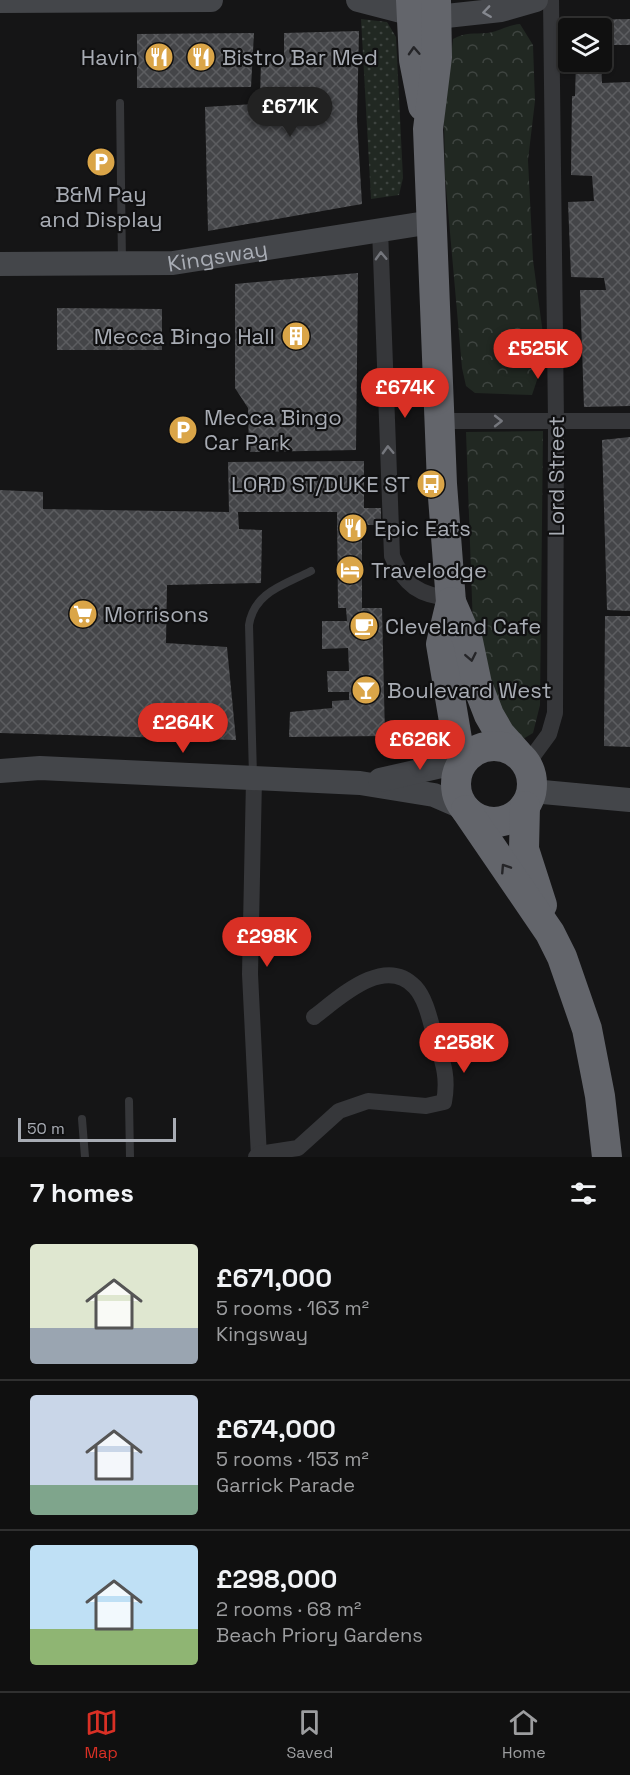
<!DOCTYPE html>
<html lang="en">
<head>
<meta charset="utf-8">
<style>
	:root { --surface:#101010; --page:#191919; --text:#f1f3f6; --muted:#9c9d9f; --line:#303030; --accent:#d93025 }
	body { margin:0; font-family:"Space Grotesk",sans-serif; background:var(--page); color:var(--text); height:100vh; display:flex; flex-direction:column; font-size:22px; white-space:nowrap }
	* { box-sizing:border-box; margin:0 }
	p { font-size:20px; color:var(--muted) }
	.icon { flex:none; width:33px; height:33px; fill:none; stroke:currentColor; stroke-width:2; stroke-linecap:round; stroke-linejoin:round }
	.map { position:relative; height:1157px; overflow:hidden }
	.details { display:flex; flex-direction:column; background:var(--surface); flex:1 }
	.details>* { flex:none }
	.fabs { position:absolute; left:558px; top:18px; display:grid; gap:12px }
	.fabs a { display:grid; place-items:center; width:54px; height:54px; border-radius:6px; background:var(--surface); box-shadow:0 2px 4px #0004,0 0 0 2px var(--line); font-size:30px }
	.scale { position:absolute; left:18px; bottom:15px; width:158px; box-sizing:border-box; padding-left:6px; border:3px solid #a8acb4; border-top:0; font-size:16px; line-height:21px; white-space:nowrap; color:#a8acb4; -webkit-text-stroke:4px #101011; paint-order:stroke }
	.price { position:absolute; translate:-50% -51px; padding:0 14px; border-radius:21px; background:var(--accent); color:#fff; font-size:20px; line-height:39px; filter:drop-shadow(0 2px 3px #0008) }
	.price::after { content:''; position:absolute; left:50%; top:36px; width:18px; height:14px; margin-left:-9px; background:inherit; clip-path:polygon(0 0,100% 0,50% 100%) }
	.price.selected { background:#222; color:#fff }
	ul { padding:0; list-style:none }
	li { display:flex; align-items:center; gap:18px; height:150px; padding:0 30px }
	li+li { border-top:2px solid var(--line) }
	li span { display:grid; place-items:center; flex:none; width:168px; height:120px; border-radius:6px; color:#555 }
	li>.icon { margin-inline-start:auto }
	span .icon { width:72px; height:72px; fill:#fffc; stroke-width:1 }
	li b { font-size:26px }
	h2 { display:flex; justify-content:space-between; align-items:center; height:72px; padding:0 30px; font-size:26px }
	.tabs { display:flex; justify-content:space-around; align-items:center; height:84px; border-top:2px solid var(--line); background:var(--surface); font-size:16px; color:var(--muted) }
	.tabs a { display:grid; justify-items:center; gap:3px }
	.tabs .selected { color:var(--accent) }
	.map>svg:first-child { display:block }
</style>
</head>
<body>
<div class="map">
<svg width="630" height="1157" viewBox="0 0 630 1157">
	<defs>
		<pattern id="grass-dots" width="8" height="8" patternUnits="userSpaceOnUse" patternTransform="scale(1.5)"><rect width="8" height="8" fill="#212822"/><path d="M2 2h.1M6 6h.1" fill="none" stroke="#3e4440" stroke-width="1.8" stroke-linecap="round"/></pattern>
		<pattern id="park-crowns" width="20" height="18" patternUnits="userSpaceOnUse" patternTransform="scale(1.5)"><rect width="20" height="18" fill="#212822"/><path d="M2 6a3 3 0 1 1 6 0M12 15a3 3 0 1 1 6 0" fill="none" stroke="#3e4440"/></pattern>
		<pattern id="building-cross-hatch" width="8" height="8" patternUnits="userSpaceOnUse" patternTransform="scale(1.5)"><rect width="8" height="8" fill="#444548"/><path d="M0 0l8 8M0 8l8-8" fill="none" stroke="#5c5d60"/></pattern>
	</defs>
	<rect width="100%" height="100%" fill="#151516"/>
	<polygon fill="url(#grass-dots)" points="361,19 387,22 396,37 403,178 399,195 371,199"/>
	<g fill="url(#park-crowns)">
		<path d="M520,24L533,45L535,101L528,160L533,260L543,334L537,380L532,395L475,393L466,386L462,368L445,176L444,120L453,39C466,32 473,34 487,33C497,32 507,25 520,24Z"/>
		<polygon points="543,431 540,705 533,733 523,739 496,712 473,627 466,432"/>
	</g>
	<g fill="url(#building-cross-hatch)">
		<polygon points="630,19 630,45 602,45 602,28 576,28 576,20"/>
		<polygon points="359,31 357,120 362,204 208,231 205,107 254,104 254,120 285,120 285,95 260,96 261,62 284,61 284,33"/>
		<polygon points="254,33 251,87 137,88 137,34"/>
		<polygon points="576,62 601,62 602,83 630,82 630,406 584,407 580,290 606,290 604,278 571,277 568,202 594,201 592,176 571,175 572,96 575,96"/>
		<polygon points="358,273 356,450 249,452 248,408 235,388 235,284"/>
		<polygon points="57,308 162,309 162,350 57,350"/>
		<polygon points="630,437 630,611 607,610 602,440"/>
		<polygon points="364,461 364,508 381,508 381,525 362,525 362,608 382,608 385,736 289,737 290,712 332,708 332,701 349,700 349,692 328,692 327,671 349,671 348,648 322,649 322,621 347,621 346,608 338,608 337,512 238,512 239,529 262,530 261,583 167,585 166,643 227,647 236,740 0,733 0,490 43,492 43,509 229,512 228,462"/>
		<polygon points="605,616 630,616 630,747 604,746"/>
	</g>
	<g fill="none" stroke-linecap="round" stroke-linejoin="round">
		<g stroke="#36373a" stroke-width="8">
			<polyline points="120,103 122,263"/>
			<path d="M253,776L249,625C254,592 284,585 311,571"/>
			<polyline points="129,1101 130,1157"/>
			<polyline points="82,1119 85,1157"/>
		</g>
		<g stroke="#36373a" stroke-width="16">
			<path d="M380,229L392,556C404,585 420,596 451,598"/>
			<polyline points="439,421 630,421"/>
			<polyline points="527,764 549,734 555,713 556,422 551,0"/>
			<polyline points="254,779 250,974 259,1157"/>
			<path d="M256,1157L259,1154L298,1148L339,1111L368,1101L426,1106L444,1102C449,1075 442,1060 434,1034C430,1020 426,999 415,987C384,954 338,999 314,1017"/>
		</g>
		<g stroke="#44464a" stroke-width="24">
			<polyline points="358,0 412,14"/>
			<polyline points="0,1 211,0"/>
			<polyline points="437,17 501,10 536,0"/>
			<path id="s1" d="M0,264L173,263L432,222"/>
			<polyline points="0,771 40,768 360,783 434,795 464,808"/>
			<polyline points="380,780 463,761"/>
			<polyline points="532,791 630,800"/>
		</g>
		<g stroke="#63656b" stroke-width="30">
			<polyline points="411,0 414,60 423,106"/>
			<polyline points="436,0 437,57 428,129 442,484 451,602 441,644 457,739 464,760"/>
			<polyline points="451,602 468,641 477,684 489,715 500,734 517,753"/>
			<circle cx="494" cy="784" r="38"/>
			<polyline points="525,806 524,849 542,905"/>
			<polyline points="466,810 550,933 562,957 587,1029 600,1096 607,1157"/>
		</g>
	</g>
	<defs><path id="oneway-chevron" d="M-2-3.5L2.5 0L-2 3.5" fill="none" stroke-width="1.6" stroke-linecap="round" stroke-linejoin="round" transform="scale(1.5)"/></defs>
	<use stroke="#85888f" href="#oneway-chevron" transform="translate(487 12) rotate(172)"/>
	<g stroke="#252528">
		<use href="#oneway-chevron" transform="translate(414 51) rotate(-93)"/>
		<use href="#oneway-chevron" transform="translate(471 657) rotate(79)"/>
		<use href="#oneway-chevron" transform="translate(505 868) rotate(-123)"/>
	</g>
	<g stroke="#75777d">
		<use href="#oneway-chevron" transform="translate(381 256) rotate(-92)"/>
		<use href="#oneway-chevron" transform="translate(498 421)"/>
		<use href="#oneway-chevron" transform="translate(388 450) rotate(-92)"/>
	</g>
	<defs>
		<g id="restaurant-disc" transform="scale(1.5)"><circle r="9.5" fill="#daa548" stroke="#101011"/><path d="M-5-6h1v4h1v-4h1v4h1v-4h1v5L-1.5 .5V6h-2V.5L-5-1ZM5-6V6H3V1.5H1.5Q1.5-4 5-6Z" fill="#fff"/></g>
		<g id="parking-disc" transform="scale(1.5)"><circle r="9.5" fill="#daa548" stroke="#101011"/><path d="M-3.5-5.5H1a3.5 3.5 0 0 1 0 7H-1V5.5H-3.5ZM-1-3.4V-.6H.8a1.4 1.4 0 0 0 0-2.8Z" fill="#fff"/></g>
		<g id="building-disc" transform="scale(1.5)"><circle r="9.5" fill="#daa548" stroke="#101011"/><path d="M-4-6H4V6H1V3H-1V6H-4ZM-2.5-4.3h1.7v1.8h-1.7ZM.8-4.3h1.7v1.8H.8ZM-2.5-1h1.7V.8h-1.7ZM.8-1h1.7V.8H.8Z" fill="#fff"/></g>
		<g id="bus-disc" transform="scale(1.5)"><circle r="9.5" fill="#daa548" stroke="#101011"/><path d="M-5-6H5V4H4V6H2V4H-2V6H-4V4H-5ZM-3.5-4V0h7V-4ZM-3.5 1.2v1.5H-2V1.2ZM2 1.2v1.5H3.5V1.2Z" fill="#fff"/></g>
		<g id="hotel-disc" transform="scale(1.5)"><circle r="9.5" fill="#daa548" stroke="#101011"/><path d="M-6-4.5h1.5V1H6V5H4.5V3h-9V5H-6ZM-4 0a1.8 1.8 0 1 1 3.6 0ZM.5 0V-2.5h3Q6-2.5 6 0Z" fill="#fff"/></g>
		<g id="supermarket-disc" transform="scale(1.5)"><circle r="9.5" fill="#daa548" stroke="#101011"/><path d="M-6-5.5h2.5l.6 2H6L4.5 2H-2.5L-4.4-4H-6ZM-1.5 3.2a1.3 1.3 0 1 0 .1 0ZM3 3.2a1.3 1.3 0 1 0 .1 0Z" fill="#fff"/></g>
		<g id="cafe-disc" transform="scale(1.5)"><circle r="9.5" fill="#daa548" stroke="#101011"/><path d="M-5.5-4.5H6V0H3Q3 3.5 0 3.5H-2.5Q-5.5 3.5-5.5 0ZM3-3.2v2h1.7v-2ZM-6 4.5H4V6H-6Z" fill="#fff"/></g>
		<g id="bar-disc" transform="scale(1.5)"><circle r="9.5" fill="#daa548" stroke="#101011"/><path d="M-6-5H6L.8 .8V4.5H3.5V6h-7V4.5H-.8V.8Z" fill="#fff"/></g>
	</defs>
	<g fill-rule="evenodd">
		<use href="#restaurant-disc" x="159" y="57"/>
		<use href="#restaurant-disc" x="201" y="57"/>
		<use href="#parking-disc" x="101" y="162"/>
		<use href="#building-disc" x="296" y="336"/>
		<use href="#parking-disc" x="183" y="430"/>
		<use href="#bus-disc" x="431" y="484"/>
		<use href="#restaurant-disc" x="353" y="528"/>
		<use href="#hotel-disc" x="350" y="570"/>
		<use href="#supermarket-disc" x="83" y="614"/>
		<use href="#cafe-disc" x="364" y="626"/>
		<use href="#bar-disc" x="366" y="690"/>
	</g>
	<g text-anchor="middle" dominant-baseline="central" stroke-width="4.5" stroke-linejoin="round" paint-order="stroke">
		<g font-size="22" fill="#a8acb4" stroke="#101011" text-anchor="start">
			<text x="138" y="57" text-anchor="end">Havin</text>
			<text x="222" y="57">Bistro Bar Med</text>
			<text x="101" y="194" text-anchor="middle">B&amp;M Pay<tspan x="101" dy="25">and Display</tspan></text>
			<text x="275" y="336" text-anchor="end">Mecca Bingo Hall</text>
			<text x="204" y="417">Mecca Bingo<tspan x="204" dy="25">Car Park</tspan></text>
			<text x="410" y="484" text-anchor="end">LORD ST/DUKE ST</text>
			<text x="374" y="528">Epic Eats</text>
			<text x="371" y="570">Travelodge</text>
			<text x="104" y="614">Morrisons</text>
			<text x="385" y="626">Cleveland Cafe</text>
			<text x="387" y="690">Boulevard West</text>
		</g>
		<g font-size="22" fill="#a8acb4" stroke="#101011">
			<text stroke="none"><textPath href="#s1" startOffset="218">Kingsway</textPath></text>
			<text transform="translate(556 476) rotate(-90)">Lord Street</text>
		</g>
	</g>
</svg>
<div class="fabs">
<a><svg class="icon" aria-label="layers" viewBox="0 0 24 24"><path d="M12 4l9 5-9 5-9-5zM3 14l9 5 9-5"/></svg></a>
</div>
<div class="scale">50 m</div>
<b class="price selected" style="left:290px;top:138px">£671K</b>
<b class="price" style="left:538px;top:380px">£525K</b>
<b class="price" style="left:405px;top:419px">£674K</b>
<b class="price" style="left:183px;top:754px">£264K</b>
<b class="price" style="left:420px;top:771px">£626K</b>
<b class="price" style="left:267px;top:968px">£298K</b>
<b class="price" style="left:464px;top:1074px">£258K</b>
</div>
<section class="details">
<h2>7 homes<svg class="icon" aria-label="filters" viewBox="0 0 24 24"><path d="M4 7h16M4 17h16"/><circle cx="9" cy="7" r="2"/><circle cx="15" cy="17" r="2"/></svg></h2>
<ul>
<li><span style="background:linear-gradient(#dfe7d0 70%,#9aa5b1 0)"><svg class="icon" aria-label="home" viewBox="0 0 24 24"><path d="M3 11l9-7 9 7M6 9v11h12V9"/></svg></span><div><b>£671,000</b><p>5 rooms · 163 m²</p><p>Kingsway</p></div></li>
<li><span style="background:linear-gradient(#c9d6e8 75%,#7fa58c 0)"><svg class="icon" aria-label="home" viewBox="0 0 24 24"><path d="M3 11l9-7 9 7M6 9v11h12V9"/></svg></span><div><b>£674,000</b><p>5 rooms · 153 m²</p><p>Garrick Parade</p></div></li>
<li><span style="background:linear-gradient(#bfe0f5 70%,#8fb573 0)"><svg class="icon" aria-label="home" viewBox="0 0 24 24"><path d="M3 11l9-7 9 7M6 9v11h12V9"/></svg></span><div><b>£298,000</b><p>2 rooms · 68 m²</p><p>Beach Priory Gardens</p></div></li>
</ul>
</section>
<nav class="tabs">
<a class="selected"><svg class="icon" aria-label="map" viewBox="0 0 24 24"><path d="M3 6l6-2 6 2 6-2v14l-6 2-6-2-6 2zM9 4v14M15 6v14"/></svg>Map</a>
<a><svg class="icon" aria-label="saved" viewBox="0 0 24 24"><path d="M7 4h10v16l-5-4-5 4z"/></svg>Saved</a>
<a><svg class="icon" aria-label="home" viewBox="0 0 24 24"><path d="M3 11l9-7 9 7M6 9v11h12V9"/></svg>Home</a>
</nav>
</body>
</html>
